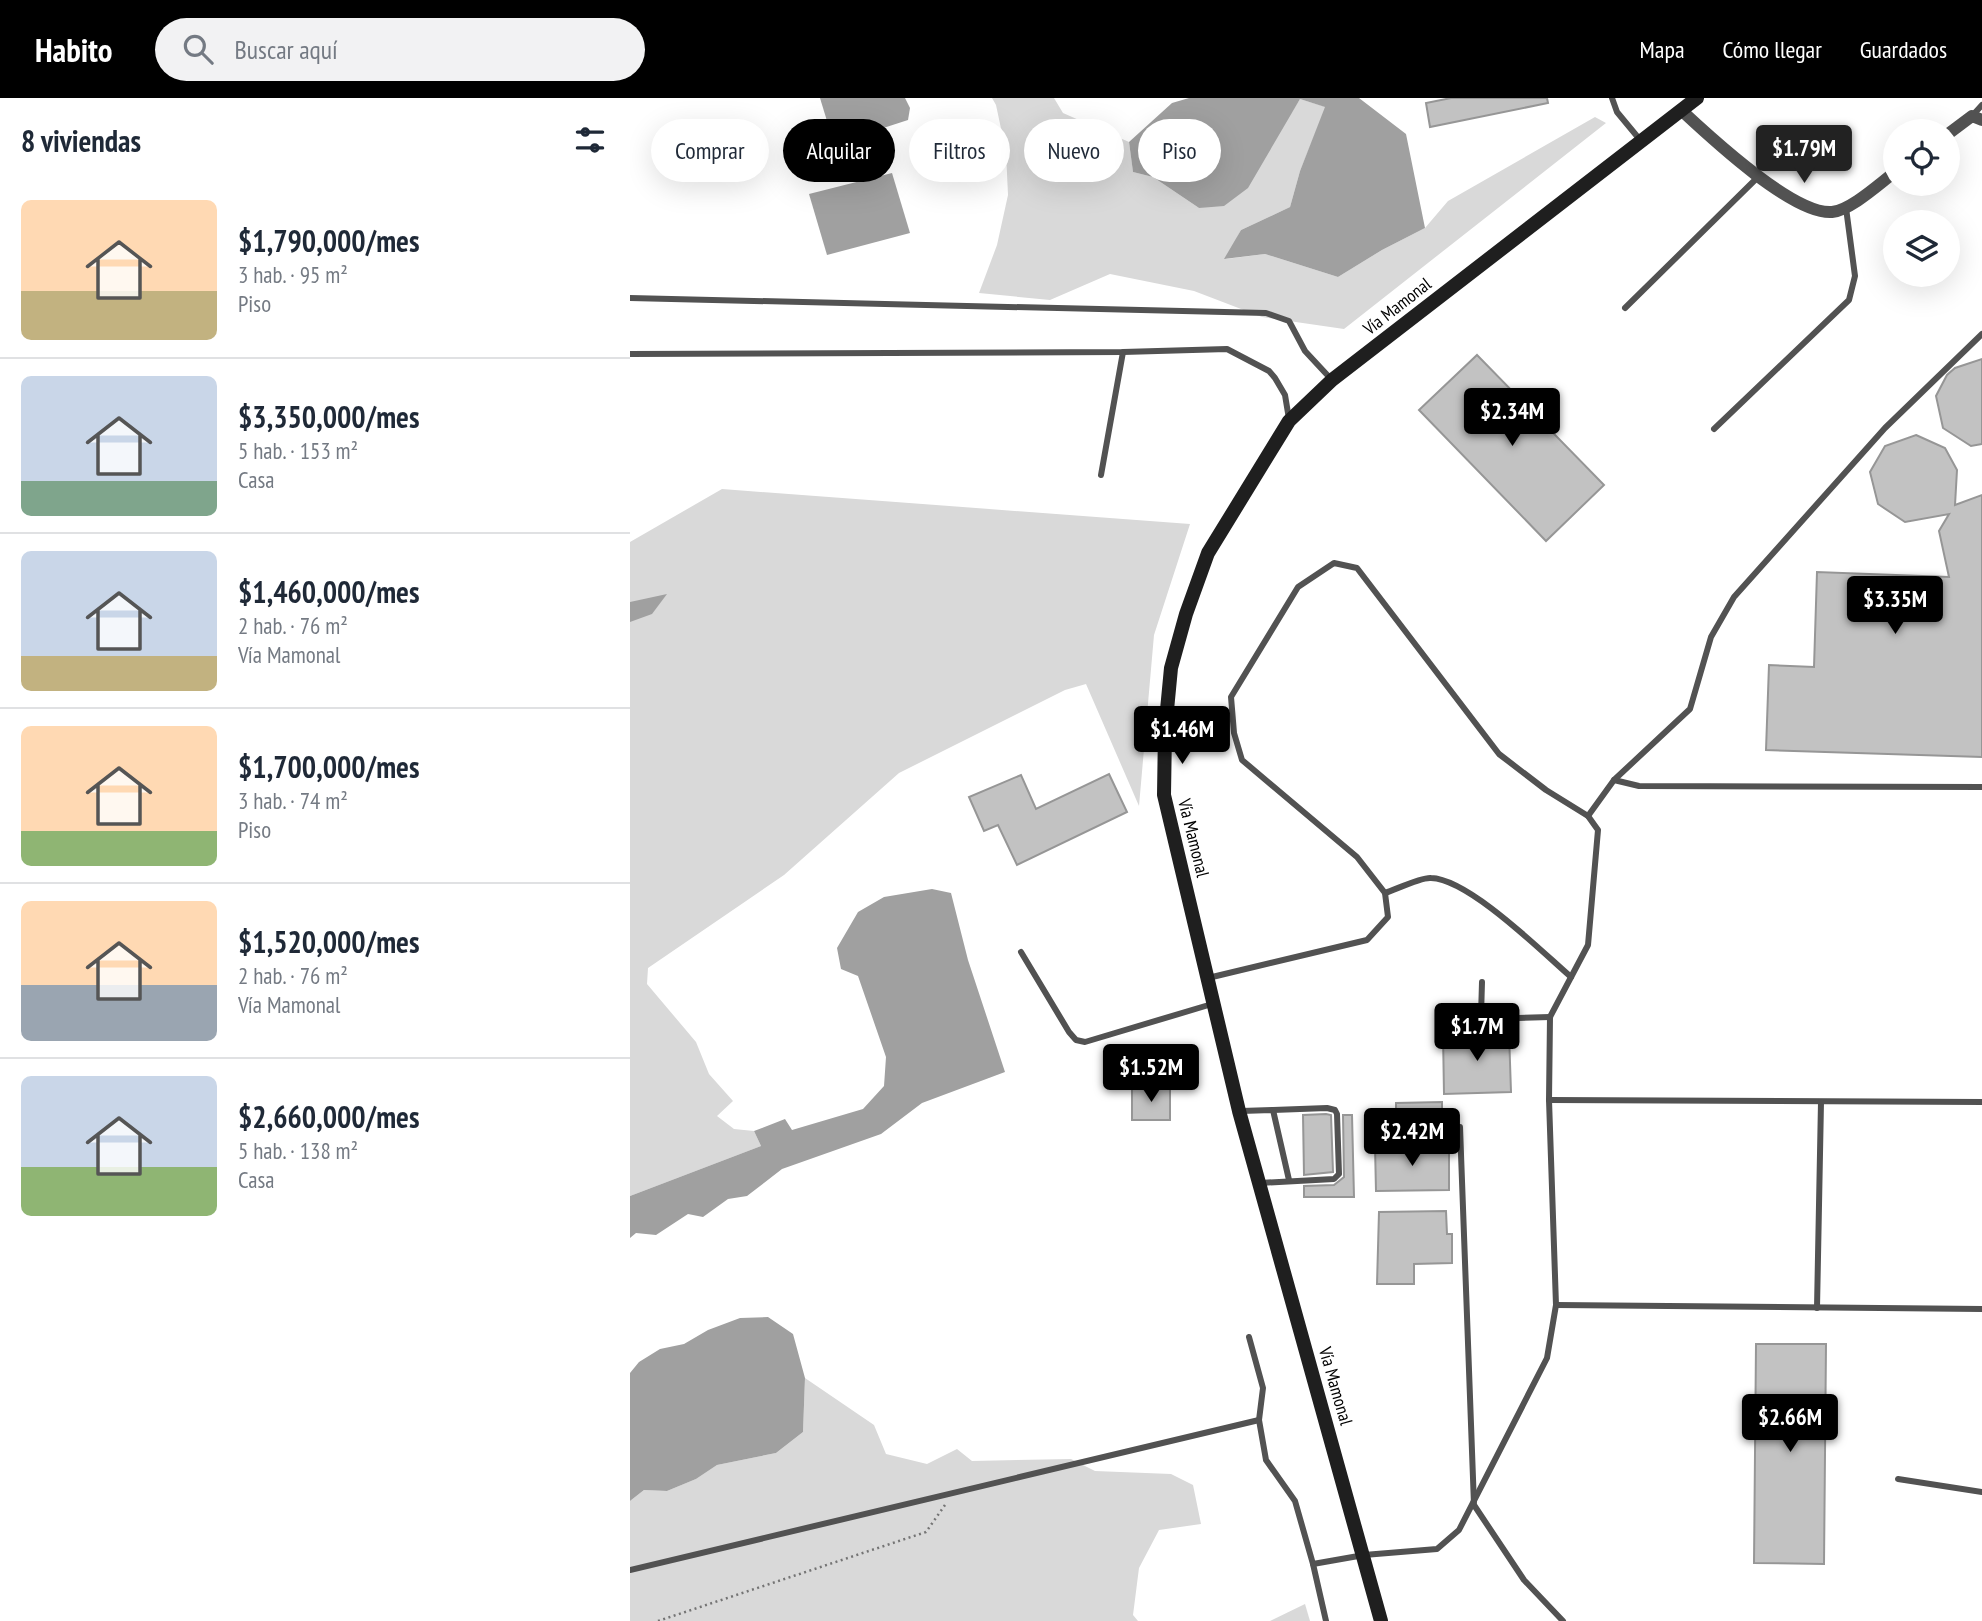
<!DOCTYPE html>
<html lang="es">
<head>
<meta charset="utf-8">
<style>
	:root { --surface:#fff; --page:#f2f2f3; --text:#1f2937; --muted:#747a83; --line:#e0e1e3; --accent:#000 }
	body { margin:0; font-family:"PT Sans Narrow",sans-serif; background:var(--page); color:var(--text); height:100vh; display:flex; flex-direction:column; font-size:26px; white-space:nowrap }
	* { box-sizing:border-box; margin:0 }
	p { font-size:23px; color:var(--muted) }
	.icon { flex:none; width:38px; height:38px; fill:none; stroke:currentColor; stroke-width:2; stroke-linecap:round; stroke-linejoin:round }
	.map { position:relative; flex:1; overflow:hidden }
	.details { display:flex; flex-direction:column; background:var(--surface); width:630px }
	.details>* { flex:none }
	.top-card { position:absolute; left:21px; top:21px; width:665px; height:63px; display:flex; gap:14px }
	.controls { position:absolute; left:1253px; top:21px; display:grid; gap:14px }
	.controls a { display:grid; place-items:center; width:77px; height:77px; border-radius:50%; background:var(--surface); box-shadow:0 7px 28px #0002; font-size:35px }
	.price { position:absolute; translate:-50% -60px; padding:0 16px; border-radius:7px; background:var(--accent); color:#fff; font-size:23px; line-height:46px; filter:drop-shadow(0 2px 4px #0008) }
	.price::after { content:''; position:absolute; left:50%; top:42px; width:21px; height:16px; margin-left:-10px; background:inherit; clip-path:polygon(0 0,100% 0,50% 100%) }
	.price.on { background:#222; color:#fff }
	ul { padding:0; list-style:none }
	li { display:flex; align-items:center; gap:21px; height:175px; padding:0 21px }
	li+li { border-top:2px solid var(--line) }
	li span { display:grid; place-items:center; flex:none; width:196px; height:140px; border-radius:10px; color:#555 }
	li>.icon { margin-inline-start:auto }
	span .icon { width:84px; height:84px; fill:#fffc; stroke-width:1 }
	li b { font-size:30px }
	h2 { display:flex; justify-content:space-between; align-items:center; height:84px; padding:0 21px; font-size:30px }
	.tag { padding:0 24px; border-radius:32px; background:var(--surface); box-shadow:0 7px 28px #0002; font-size:24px; line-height:63px }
	.tag.on { background:var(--accent); color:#fff }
	header { display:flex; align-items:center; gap:42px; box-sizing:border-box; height:98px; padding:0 35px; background:var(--accent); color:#fff }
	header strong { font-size:33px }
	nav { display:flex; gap:38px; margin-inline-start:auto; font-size:24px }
	.search { width:490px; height:63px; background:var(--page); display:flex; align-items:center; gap:18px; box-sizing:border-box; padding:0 24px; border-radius:38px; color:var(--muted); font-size:26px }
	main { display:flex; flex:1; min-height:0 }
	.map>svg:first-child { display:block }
</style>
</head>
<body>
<header>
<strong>Habito</strong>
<div class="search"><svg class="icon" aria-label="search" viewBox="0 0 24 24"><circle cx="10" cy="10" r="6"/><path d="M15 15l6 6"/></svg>Buscar aquí</div>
<nav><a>Mapa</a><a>Cómo llegar</a><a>Guardados</a></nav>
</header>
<main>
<section class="details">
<h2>8 viviendas<svg class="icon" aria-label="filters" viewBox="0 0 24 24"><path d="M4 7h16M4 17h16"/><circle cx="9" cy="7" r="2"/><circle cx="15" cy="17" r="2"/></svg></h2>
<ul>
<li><span style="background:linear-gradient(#ffd9b3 65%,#c2b280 0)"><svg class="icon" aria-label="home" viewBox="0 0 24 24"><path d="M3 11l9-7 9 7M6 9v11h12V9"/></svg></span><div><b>$1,790,000/mes</b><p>3 hab. · 95 m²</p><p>Piso</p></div></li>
<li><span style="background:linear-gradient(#c9d6e8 75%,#7fa58c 0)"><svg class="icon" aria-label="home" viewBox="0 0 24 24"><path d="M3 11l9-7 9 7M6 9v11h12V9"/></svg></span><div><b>$3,350,000/mes</b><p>5 hab. · 153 m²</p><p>Casa</p></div></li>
<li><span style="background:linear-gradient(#c9d6e8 75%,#c2b280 0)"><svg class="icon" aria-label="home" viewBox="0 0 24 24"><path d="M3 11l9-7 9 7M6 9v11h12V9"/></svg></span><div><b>$1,460,000/mes</b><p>2 hab. · 76 m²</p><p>Vía Mamonal</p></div></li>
<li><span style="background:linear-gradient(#ffd9b3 75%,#8fb573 0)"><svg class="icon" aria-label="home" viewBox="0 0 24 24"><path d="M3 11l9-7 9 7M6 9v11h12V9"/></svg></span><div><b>$1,700,000/mes</b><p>3 hab. · 74 m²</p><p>Piso</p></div></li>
<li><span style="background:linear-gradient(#ffd9b3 60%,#9aa5b1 0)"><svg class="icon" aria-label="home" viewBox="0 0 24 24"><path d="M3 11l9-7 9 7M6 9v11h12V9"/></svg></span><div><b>$1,520,000/mes</b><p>2 hab. · 76 m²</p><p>Vía Mamonal</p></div></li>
<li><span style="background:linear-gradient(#c9d6e8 65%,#8fb573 0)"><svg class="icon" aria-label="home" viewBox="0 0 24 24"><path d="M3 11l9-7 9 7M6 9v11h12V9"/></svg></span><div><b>$2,660,000/mes</b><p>5 hab. · 138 m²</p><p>Casa</p></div></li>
</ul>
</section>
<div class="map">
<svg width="1352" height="1523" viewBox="0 0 1352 1523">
	<rect width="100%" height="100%" fill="#fff"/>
	<g fill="#d9d9d9">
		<polygon points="362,0 424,0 433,15 499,44 503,74 523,79 569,110 646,39 670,1 696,9 670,73 660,109 611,132 596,161 635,156 708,179 752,152 795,130 818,103 965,19 976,25 714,231 632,219 564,193 480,176 420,202 349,195 367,147 378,97 376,54 366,7"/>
		<polygon points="92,391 560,426 524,537 509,708 456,586 435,592 269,675 154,777 18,870 17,886 66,944 79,976 103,1003 87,1018 104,1031 124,1033 131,1048 0,1098 0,444"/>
		<polygon points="175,1280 244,1327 256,1356 297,1366 327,1351 342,1363 441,1361 465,1373 541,1376 563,1387 571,1426 529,1432 509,1470 503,1517 508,1523 0,1523 0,1403 14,1392 37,1393 66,1381 87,1367 146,1355 173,1334"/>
		<polygon points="675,1506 680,1523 640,1523"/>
	</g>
	<g fill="#a0a0a0">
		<polygon points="190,0 275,0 280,10 278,22 204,46"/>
		<polygon points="559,0 729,0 776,36 795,130 752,152 708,179 635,156 594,161 611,132 660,109 670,73 695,9 670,1 618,90 594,108 569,110 523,79 503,74 499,44 542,5"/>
		<polygon points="262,75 280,135 197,157 179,96"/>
		<polygon points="37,496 22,516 0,524 0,504"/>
		<polygon points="302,791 321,795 338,862 375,974 292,1005 251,1036 152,1071 117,1098 98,1101 73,1119 58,1116 26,1137 6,1135 0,1140 0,1098 131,1048 124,1033 155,1021 162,1032 233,1011 254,988 256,959 228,878 211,871 207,850 228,814 254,799"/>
		<polygon points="138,1219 163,1236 175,1280 173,1334 146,1355 87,1367 66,1381 37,1393 14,1392 0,1403 0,1275 9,1264 30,1251 54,1246 78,1232 110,1220"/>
	</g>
	<g fill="#c2c2c2" stroke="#969696" stroke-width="2">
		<polygon points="821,0 917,0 918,5 800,29 796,5"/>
		<polygon points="847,257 974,387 916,443 789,312"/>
		<polygon points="1352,261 1352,346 1341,348 1313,330 1306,298 1317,277 1325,270"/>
		<polygon points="1286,337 1315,350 1327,372 1325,407 1352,397 1352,659 1136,652 1139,567 1184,569 1187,474 1319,479 1309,433 1319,416 1275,424 1248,406 1240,374 1255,348"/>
		<polygon points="479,676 497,714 387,767 368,727 354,733 339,699 391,677 406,711"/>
		<polygon points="879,935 881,994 814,996 813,936"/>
		<rect x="502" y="989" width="38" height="33"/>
		<polygon points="812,1004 812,1023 766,1023 766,1005"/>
		<polygon points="696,1016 701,1017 703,1074 674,1077 673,1017"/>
		<polygon points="713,1017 722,1017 724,1099 674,1099 674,1088 704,1087 714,1079"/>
		<polygon points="819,1047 819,1092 746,1093 745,1048"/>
		<polygon points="816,1113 817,1136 822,1136 822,1165 784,1166 784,1186 747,1186 749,1114"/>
		<polygon points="1126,1246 1196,1246 1194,1466 1124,1465"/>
	</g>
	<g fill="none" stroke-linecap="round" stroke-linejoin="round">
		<polyline stroke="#747474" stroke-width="2.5" stroke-dasharray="2 3.5" stroke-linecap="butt" points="28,1523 296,1434 315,1407"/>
		<g stroke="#525252" stroke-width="6">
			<polyline points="982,0 987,14 1011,43"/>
			<polyline points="1342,18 1352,7"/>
			<polyline points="0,200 636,215 659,223 675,253 701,281"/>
			<polyline points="995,210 1128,79"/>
			<polyline points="0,256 493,254 597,251 639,273 645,280 655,297 659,321"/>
			<polyline points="1084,331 1219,202 1225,178 1216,110"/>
			<polyline points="471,377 493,254"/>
			<polyline points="984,682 1009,688 1352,689"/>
			<path d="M755,795C767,791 791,779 801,780C839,781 912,854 941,879"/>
			<polyline points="391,854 439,934 446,942 455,944 582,906"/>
			<polyline points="578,880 737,842 758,819 755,795 727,759 612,662 604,635 601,599 668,489 704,465 727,470 869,656 916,692 958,718 984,682 1060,611 1081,539 1104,499 1255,330 1352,236"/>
			<polyline points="852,884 851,918 857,921 920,919"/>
			<polyline points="919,1002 1352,1004"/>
			<polyline points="611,1013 643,1012 659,1082"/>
			<polyline points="830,1029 844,1407 894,1482 933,1523"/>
			<polyline points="630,1085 704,1081 709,1076 707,1016 705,1012 697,1010 643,1012"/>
			<polyline points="926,1207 1352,1211"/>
			<polyline points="1187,1210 1191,1004"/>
			<polyline points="619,1239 633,1290 629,1322 636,1362 665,1403 683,1466 696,1523"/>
			<polyline points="1268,1381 1352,1394"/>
			<polyline points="683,1466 734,1457 807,1451 829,1432 917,1260 926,1207 919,1002 920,919 958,847 968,732 958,718"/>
			<polyline points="0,1472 629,1322"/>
		</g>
		<g stroke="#525252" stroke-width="12">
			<path d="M1051,12C1080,39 1163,117 1202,114C1221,112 1249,86 1265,74"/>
			<polyline points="1318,36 1342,18 1352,22"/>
		</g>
		<polyline stroke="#1f1f1f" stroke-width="14" points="751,1523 609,1013 534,697 535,633 541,570 556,516 578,455 659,323 702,282 1067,0"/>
	</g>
	<g text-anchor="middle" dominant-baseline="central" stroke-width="6" stroke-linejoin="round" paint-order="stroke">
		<g font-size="18" fill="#000" stroke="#fff">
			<text transform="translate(767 208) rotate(-38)">Vía Mamonal</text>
			<text transform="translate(564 740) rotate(76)">Vía Mamonal</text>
			<text transform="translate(706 1288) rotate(74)">Vía Mamonal</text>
		</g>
	</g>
</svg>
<div class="controls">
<a><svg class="icon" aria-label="locate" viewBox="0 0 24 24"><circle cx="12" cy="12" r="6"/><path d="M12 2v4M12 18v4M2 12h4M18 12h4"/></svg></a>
<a><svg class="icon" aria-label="layers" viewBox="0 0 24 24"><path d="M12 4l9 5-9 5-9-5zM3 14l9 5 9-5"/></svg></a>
</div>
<b class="price on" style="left:1174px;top:87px">$1.79M</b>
<b class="price" style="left:882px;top:350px">$2.34M</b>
<b class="price" style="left:1265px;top:538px">$3.35M</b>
<b class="price" style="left:552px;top:668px">$1.46M</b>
<b class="price" style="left:847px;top:965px">$1.7M</b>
<b class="price" style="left:521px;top:1006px">$1.52M</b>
<b class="price" style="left:782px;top:1070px">$2.42M</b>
<b class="price" style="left:1160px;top:1356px">$2.66M</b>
<div class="top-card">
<a class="tag">Comprar</a>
<a class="tag on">Alquilar</a>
<a class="tag">Filtros</a>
<a class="tag">Nuevo</a>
<a class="tag">Piso</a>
</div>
</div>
</main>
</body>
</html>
